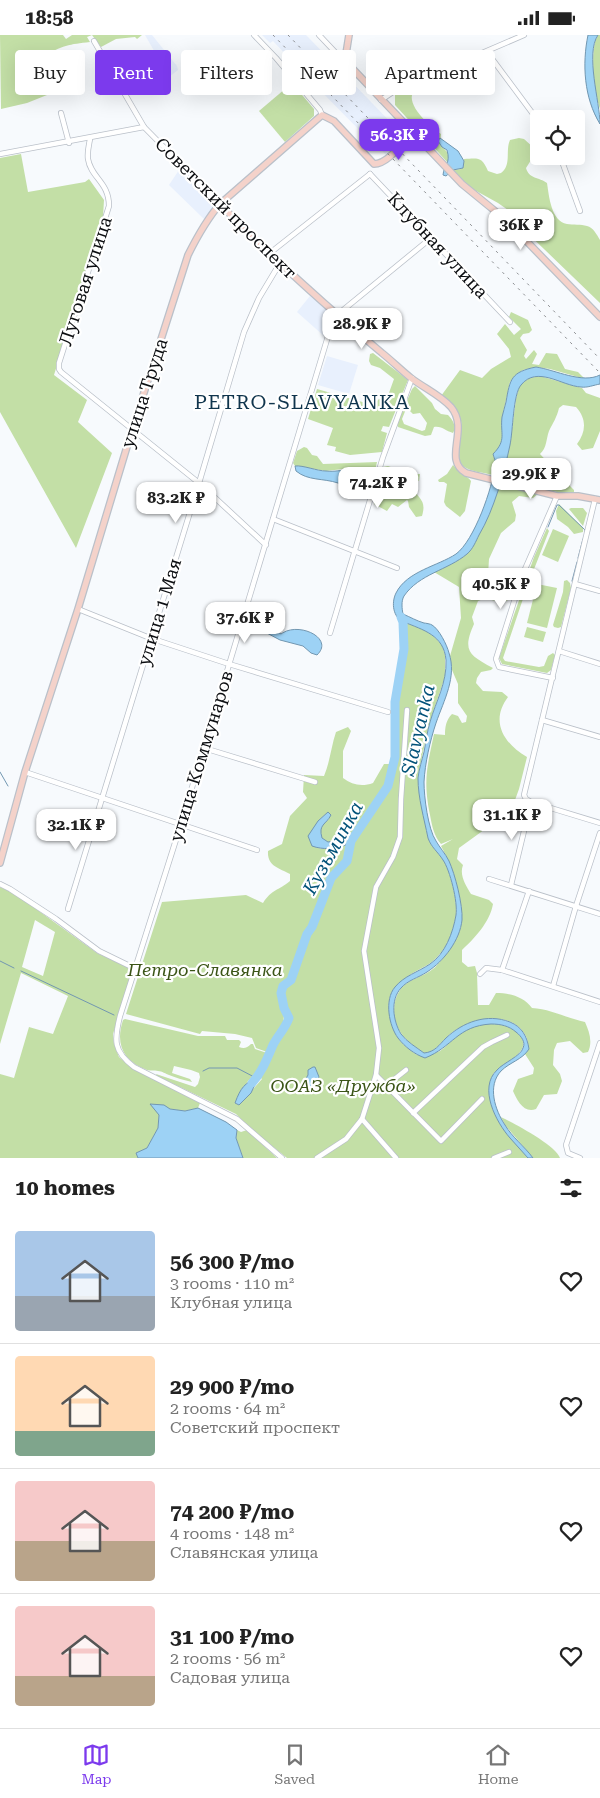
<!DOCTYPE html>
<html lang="en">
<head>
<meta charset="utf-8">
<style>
	:root { --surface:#fff; --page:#f2f2f2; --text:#222; --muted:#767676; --line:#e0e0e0; --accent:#7c3aed }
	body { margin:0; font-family:"Roboto Serif",serif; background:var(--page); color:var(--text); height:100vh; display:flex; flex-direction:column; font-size:19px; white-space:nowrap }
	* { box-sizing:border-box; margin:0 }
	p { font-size:16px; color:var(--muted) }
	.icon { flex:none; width:28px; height:28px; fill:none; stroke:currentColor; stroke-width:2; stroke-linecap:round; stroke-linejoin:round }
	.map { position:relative; height:1123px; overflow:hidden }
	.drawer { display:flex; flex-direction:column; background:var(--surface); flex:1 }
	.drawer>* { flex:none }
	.banner { position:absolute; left:15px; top:15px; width:570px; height:45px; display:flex; gap:10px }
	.buttons { position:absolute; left:530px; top:75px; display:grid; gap:10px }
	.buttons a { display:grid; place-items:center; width:55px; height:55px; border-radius:5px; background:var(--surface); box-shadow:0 5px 20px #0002; font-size:25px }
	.price { position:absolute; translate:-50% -42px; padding:0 11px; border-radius:10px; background:#fff; color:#222; font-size:16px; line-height:32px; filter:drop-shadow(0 1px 2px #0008) }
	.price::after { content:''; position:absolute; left:50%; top:30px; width:15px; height:11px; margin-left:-8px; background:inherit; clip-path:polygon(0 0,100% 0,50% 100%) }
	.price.active { background:var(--accent); color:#fff }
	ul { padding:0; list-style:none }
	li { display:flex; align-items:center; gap:15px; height:125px; padding:0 15px }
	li+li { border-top:1px solid var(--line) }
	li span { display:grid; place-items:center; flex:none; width:140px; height:100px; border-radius:5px; color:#555 }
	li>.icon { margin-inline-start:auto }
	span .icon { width:60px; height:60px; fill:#fffc; stroke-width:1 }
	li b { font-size:21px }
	h2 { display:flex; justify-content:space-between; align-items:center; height:60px; padding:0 15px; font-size:21px }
	.chip { padding:0 18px; border-radius:5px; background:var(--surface); box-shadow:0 5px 20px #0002; font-size:18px; line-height:45px }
	.chip.active { background:var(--accent); color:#fff }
	.status { display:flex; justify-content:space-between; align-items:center; height:35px; padding:0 25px; background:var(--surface); direction:ltr }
	.status svg { height:14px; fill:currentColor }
	.tabs { display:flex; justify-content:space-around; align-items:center; height:70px; border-top:1px solid var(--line); background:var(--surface); font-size:14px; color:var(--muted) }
	.tabs a { display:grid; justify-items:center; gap:2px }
	.tabs .active { color:var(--accent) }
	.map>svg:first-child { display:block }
</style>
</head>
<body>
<div class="status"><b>18:58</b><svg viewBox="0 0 49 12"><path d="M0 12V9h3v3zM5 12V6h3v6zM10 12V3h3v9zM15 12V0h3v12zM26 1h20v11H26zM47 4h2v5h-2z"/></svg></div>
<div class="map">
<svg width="600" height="1123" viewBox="0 0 600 1123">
	<rect width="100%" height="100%" fill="#f7fafd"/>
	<g fill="#e8f0fd">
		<polygon points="145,0 152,0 177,31 178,35 169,42"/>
		<polygon points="262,0 306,0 404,101 387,121 372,105 370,106 315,50 309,56 302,49 307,42 273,6 270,8"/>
		<polygon points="181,132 217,168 204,184 169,150"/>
		<polygon points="310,261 331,278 324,301 297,277"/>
		<polygon points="327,321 358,330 349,359 318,350"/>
	</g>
	<g fill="#c3dfa6" fill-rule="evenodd">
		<path d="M0,0H63L66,4L72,0H142L137,4L135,2L116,4L101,12L92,0L87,2L90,7C70,9 61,11 44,21L52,58L27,68L1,74Z"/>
		<path d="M598,0H600V74C594,59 589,14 598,0Z"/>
		<polygon points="292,48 314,74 314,81 285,107 259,76"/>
		<path d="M422,48L423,55L412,60C409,73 431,92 441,99L440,109C446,117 451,117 448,128L395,70V60Z"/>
		<path d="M519,103L524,104L534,113L533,122L526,133C529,144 539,142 547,148C549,161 551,186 567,189C573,190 581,189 587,191C593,192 597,200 600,205V268L517,188L508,175L498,168L469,152L453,135L461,134L464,126V124C479,123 482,122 488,136L497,139L501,138C512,130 505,116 510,105Z"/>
		<polygon points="21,119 28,157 85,147 89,144 104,165 103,182 54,340 87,365 78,387 112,418 76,513 0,377 0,123"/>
		<path d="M511,277L528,285L532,295L529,298L523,299L520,303L527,315L524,321L526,324L534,315L537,319L532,329L539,330L546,318L557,319L565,334L578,337L585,344L550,334L536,332L523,335L514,342L510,347L502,383L503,397L502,406L494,423L496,427L494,440C464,434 455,436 459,401C460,396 462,391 461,386C459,375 448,368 441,361L460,335L482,343L491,334L511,322L509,314L497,299L505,289L514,300L521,294L509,282Z"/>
		<polygon points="373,318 408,345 389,392 383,391 381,396 387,398 382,417 350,420 335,416 336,412 327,410 333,393 308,384 317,354 366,368 365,370 370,372 371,369 375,368 379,364 386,366 394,344 380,333 371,330 369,326 370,319"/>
		<path d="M540,341L582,353L586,358L600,363V396L593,413L582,415L577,409C586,397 587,384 576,372L563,370L559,373C557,382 553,388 549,396C546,404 547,413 540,419L571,452L574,455V458L557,457L501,443L510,409L516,364L519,351L529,343Z"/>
		<path d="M415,351L432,368L435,374L441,379L448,380C453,385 457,392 453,398C445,396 443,391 434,392L431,400L425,401L398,392L397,389L412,354ZM406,374H408L413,379L420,378L427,388L425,395L422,396L404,389L402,384Z"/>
		<polygon points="304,412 307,413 312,420 317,421 323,429 377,427 372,449 371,443 365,438 353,435 343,434 326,436 295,431 293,428 297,416"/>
		<path d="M453,430C457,434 469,443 471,446L465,476L460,482L446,471L444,467L447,449L444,447H439L438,445L447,439Z"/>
		<path d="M388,431L410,439H420L419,446L403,445L401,449L403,452H413C418,465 427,464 422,481L416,482L409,472L408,466L407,465L398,472L392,469L387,476L374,469L383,432Z"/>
		<path d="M499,450L538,459L533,463L519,461L512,467L516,480L515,486L501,498L489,524L488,540L491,553L508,562L507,566C497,568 488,562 478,566L472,582L474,589C462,616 469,620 493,633L491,635L481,637L477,643L476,648L483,656L502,657L508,662C490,686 503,708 527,722L519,754L511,776L509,793L488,792L459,813L457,824L463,830C459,840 466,851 471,859L489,865L493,869C490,887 474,904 462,915V927L468,932L475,931L477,938L478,970H489L496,958C510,958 524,962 532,973C550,974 567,983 585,987C589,996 593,1007 588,1017L583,1018L570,1006L557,1008L554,1015L553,1030L560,1039L562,1046L557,1059L544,1060L536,1074C524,1079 517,1065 513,1056L518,1044L533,1039L534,1033L525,1019C529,1012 529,1005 524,998C509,975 473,983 454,996C443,1003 438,1017 424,1018C416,1012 407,1007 401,998C393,986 391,968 400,955C408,943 427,942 437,930C448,919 461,900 462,884C463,862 451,830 441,811L453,804L441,809C434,801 432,791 430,780C423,746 427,732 434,699L445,700C445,692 446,685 452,679L458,681L462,688L466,687L467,681L458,668V649L452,635L450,621L461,583L459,552L434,537L458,525L484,491Z"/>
		<polygon points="559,469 583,493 583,497 574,499 568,492 557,484 556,476"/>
		<polygon points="571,473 583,473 587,478 583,491 569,474"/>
		<polygon points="547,493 549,496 527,552 503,623 505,626 539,632 544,631 548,621 553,618 555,620 551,635 547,638 502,629 499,623 534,522"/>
		<polygon points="553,494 569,501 558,527 542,520"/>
		<polygon points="567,545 570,548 571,553 561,592 558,593 554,592 553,590 563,557 564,546"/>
		<polygon points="537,549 557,553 547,593 527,588"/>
		<path d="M403,587L429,596L442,610L445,620V642L429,689L418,741L419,756L428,803C431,812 438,817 443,824C450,835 458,867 456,880C454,894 448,911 438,921C430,931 417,934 407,942C402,946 392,956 390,962C386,971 393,995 398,1003C403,1010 410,1015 417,1020C424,1019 434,1019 440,1016C449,1010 456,999 467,994C481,987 506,986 518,998C536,1016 504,1027 493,1039V1075L528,1123H287L252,1095L236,1079L157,1041L156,1039L195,1052L198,1049L200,1042L199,1038L191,1035L174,1031L172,1038L190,1044L192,1047C184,1045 176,1043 169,1040C166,1039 162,1036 158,1036C154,1035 151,1036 147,1035C123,1026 115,1009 123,985L125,984L198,1001H225L227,1005H239L241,1007L239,1012C244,1014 247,1013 251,1009H253L255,1014L267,1018L260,1033L248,1046L235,1068L239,1070L262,1044L259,1041L274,1008L286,990L288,983L281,958L278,960L284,980L283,990L267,1017L256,1013L252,1003L235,999L202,996L200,999L126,979L162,867L246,860L263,868C272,854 278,856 290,846V839C279,833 267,831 268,816L282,809L290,781L307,763L303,757L304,740L324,741C330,727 331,712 336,697L348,692L351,696L343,716V743C352,750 362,752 373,748L384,729H390L393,731L395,722V667L404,614ZM328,777L329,784C323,788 316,797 322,804C326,808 336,810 341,811L330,814L317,813L318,786Z"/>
		<polygon points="527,592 546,597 543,607 524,602"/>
		<path d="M0,852L11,857L32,871L97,918L131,934L132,940L113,999L114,1009L119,1022L132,1033L200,1068L198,1073L185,1076L170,1074L159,1080L158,1093L147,1113L137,1118L138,1123H0V1039L14,1043L29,992L53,999L68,961L21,938L0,1009ZM35,885L55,897L43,941L22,932Z"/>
		<path d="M501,1082C515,1089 555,1110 560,1123H533L505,1090Z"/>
		<polygon points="237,1095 241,1097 247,1095 277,1123 243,1123 236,1103"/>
	</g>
	<g fill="#9dd2f5" stroke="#7297b1">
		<path d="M588,0H598C585,19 600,67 600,89C584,63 582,29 588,0Z"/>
		<path d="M440,103L458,116L464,126L463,133L453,135L446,141L443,140C444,129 451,129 447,115L442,112L438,106Z"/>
		<path d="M536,332C556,335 582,349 600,340V349C594,350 587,353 581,352C562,351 537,330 521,350C513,359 513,396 510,410C504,438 494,475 479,500C476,506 473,514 467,519C448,535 419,539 404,561C401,566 402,574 403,579C410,582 417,586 424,588C425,588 431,589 432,590C439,594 447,610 449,618C457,642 444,665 436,688C430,706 425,728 424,747C424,762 428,794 436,806C440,813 445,818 449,826C455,839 463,870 462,885C460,905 444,926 427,937C418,943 408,945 401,953C390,965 393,986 401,999C407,1007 416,1012 424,1018C435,1017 439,1010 446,1003C463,987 487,978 510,987C522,992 527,1001 529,1014C522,1025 510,1027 501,1036C487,1051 495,1075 505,1090C512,1102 525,1112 533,1123H528C522,1116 516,1110 510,1103C496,1087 478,1053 497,1035C503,1028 521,1021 523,1013C526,1007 521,1001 516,997C509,991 501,989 491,989C457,991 453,1012 425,1023C414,1019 405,1012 398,1003C389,991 384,965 395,952C404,941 418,937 430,929C445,919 453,898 456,880C458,867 450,835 443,825C438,817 431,812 428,803C424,783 418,763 418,743C419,734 422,725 424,717C426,707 427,697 430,687C436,666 447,648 446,625C444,600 423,595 404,587C393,583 391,568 396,558C407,536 438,531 456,519C474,506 493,452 495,430C496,426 494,423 493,419C507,405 500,399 502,382C503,377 505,372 506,367C510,344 511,337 536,332Z"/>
		<path d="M295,431C303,430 317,436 326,436C343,438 354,428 371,443L372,449L368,459C356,459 349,451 338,448C323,443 308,446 296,436Z"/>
		<path d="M266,593L276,596L281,599C298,586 335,603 317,620L311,618L303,611L280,605L265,597Z"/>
		<path d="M328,777L331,780C326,790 318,789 322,803L328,807L343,804L346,810C335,814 323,815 312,811L308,801L318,786Z"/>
		<polygon points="313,1032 315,1032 319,1042 309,1057 305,1057 301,1052 308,1040 308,1035"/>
		<path d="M259,1041L251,1058L239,1070L235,1068C241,1052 244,1049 259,1041Z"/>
		<polygon points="150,1069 164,1070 170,1074 185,1076 198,1073 226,1087 237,1095 236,1103 243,1123 138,1123 136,1118 147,1113 158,1093 159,1080"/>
	</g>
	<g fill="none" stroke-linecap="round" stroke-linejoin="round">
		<g stroke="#7297b1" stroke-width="1">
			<polyline points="548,492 557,470 559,470 585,495 585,498"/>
			<polyline points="578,523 583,504"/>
			<polyline points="572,546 577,527"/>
			<polyline points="0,737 8,751"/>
			<polyline points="0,926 14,933"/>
			<polyline points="21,936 114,980"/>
			<polyline points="203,1036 209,1033 237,1033 256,1043"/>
		</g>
		<path stroke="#9dd2f5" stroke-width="9" d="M252,1048C262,1037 267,1024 273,1010C278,1000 285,994 289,983L284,973L281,958L283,951L291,945L307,899L312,892L331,843L347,826L351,806L388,751L395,722V667L404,614L403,587L401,582"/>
		<g stroke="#bac0c9" stroke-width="6">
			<g id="street">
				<polyline points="254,0 276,23 320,75 322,80"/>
				<polyline points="319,0 336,18 347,25"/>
				<polyline points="94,6 144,92 220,169"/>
				<polyline points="487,17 539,87"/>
				<polyline points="381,65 396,55 524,0"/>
				<polyline points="61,78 69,108"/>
				<path d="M90,104C89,110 87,117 88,124C91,143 109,147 109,171L59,328V334L61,337L199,448L266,510"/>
				<polyline points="0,119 144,92"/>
				<polyline points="560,121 580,176"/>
				<polyline points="370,139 510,287"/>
				<polyline points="270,218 370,139"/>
				<polyline points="337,280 431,203"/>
				<polyline points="595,464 524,760 526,764 531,767 600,788"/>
				<polyline points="273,484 397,533"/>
				<polyline points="575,549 600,556"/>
				<polyline points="78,574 150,603 229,629 388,677"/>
				<polyline points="330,598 383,422 412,343"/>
				<polyline points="559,616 600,629"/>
				<polyline points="553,643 499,632 496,624 522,541 557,461"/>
				<polyline points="542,685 600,702"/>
				<polyline points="204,713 315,747"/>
				<polyline points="25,737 257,815"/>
				<polyline points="489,844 600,879"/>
				<polyline points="0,849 10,854 56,884 99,916 136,934"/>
				<polyline points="511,850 531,767"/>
				<polyline points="68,874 199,448 244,297 259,263 280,228"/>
				<polyline points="502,935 529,856"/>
				<polyline points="480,939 486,933 502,935 600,967"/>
				<polyline points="553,951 576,871 600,798"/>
				<polyline points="376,1040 441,1106 482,1064"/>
				<polyline points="387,1050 406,1035"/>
				<polyline points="413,1078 483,1012 492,1007 507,1000"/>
				<polyline points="362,1084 396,1123"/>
				<path d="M282,1123L237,1084L134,1032C113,1016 114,1005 120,981L181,789L335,278"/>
				<polyline points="317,1123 346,1104 362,1084 376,1040 379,1013 364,916 376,852 393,822 400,802 401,764 407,675"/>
				<polyline points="494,1123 509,1117"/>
				<polyline points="580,1123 568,1118 566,1110 600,1008"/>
			</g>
		</g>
		<g stroke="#bac0c9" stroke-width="8">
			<g id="secondary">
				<polyline points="349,0 346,19 351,32 462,149 506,185 600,282"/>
				<path d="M220,169C271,222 326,271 382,318C392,326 401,335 411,343C424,353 440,360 451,372C470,395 442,424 466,438L557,461H578L600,465"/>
				<path d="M0,828L25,737L78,574L132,395L188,220C197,202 207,184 220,169L322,80L334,86L374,129C388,129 402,108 412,98"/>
			</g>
		</g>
		<use href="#street" stroke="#fff" stroke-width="4.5"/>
		<use href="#secondary" stroke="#f4d2ca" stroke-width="5.5"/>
		<g stroke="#8b8d90" stroke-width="1" stroke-dasharray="2.5 5" stroke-linecap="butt">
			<polyline points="273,0 600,338"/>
			<polyline points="288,0 600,324"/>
		</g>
	</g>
	<g text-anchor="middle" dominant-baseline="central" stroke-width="4.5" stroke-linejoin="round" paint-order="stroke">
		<g font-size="18" fill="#0c0e11" stroke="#fff">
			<text transform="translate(226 173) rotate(45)">Советский проспект</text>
			<text transform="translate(438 210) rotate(47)">Клубная улица</text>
			<text transform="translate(85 246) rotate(-72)">Луговая улица</text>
			<text transform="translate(144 358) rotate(-72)">улица Труда</text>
			<text transform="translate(159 577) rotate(-73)">улица 1 Мая</text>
			<text transform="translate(201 721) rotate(-73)">улица Коммунаров</text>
		</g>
		<g font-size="18" font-style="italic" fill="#3b5517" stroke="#fff">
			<text x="205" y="934">Петро-Славянка</text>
			<text x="343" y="1050">ООАЗ «Дружба»</text>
		</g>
		<g font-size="19" font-style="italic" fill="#025279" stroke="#fff">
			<text transform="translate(418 695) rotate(-77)">Slavyanka</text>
			<text transform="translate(333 813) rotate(-61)">Кузьминка</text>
		</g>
		<g font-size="20" letter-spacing="1" fill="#10354d" stroke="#fff">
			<text x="302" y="367">PETRO-SLAVYANKA</text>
		</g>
	</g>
</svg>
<div class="buttons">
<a><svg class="icon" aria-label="locate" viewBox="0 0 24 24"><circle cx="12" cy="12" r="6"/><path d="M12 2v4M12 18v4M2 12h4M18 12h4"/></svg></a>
</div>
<b class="price active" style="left:399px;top:126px">56.3K ₽</b>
<b class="price" style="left:521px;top:216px">36K ₽</b>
<b class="price" style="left:362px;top:315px">28.9K ₽</b>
<b class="price" style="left:531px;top:465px">29.9K ₽</b>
<b class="price" style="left:378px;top:474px">74.2K ₽</b>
<b class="price" style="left:176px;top:489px">83.2K ₽</b>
<b class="price" style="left:501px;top:575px">40.5K ₽</b>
<b class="price" style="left:245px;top:609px">37.6K ₽</b>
<b class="price" style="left:512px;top:806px">31.1K ₽</b>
<b class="price" style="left:76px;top:816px">32.1K ₽</b>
<div class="banner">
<a class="chip">Buy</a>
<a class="chip active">Rent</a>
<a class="chip">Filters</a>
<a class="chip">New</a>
<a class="chip">Apartment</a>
</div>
</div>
<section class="drawer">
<h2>10 homes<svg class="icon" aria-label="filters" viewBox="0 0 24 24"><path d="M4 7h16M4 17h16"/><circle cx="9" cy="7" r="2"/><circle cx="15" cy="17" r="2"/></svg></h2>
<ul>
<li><span style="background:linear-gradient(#a9c7e8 65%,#9aa5b1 0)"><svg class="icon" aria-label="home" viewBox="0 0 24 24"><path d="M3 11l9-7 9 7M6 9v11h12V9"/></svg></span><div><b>56 300 ₽/mo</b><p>3 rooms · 110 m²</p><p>Клубная улица</p></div><svg class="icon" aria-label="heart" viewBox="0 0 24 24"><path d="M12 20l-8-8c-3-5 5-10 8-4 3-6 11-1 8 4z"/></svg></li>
<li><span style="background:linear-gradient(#ffd9b3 75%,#7fa58c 0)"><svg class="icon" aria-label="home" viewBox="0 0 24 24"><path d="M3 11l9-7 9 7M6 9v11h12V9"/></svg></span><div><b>29 900 ₽/mo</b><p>2 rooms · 64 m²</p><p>Советский проспект</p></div><svg class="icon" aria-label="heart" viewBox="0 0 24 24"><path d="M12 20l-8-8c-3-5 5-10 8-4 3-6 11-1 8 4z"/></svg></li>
<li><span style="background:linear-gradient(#f6c9c9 60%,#b9a48a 0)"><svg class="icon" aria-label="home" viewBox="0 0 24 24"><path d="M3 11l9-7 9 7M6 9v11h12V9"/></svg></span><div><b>74 200 ₽/mo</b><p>4 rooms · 148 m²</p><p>Славянская улица</p></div><svg class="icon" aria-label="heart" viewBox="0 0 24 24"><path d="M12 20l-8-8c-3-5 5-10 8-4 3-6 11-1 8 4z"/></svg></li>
<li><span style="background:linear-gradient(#f6c9c9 70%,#b9a48a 0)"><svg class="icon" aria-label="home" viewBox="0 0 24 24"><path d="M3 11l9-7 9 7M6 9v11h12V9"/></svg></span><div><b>31 100 ₽/mo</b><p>2 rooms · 56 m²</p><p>Садовая улица</p></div><svg class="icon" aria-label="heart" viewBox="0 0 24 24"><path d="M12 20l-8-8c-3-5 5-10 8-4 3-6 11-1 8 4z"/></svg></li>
</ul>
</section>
<nav class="tabs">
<a class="active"><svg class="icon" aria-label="map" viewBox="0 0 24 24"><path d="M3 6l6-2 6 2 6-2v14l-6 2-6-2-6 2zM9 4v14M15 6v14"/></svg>Map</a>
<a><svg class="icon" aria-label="saved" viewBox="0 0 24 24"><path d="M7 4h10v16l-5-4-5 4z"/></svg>Saved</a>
<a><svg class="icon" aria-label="home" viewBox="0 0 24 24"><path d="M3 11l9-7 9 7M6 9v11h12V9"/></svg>Home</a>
</nav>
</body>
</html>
